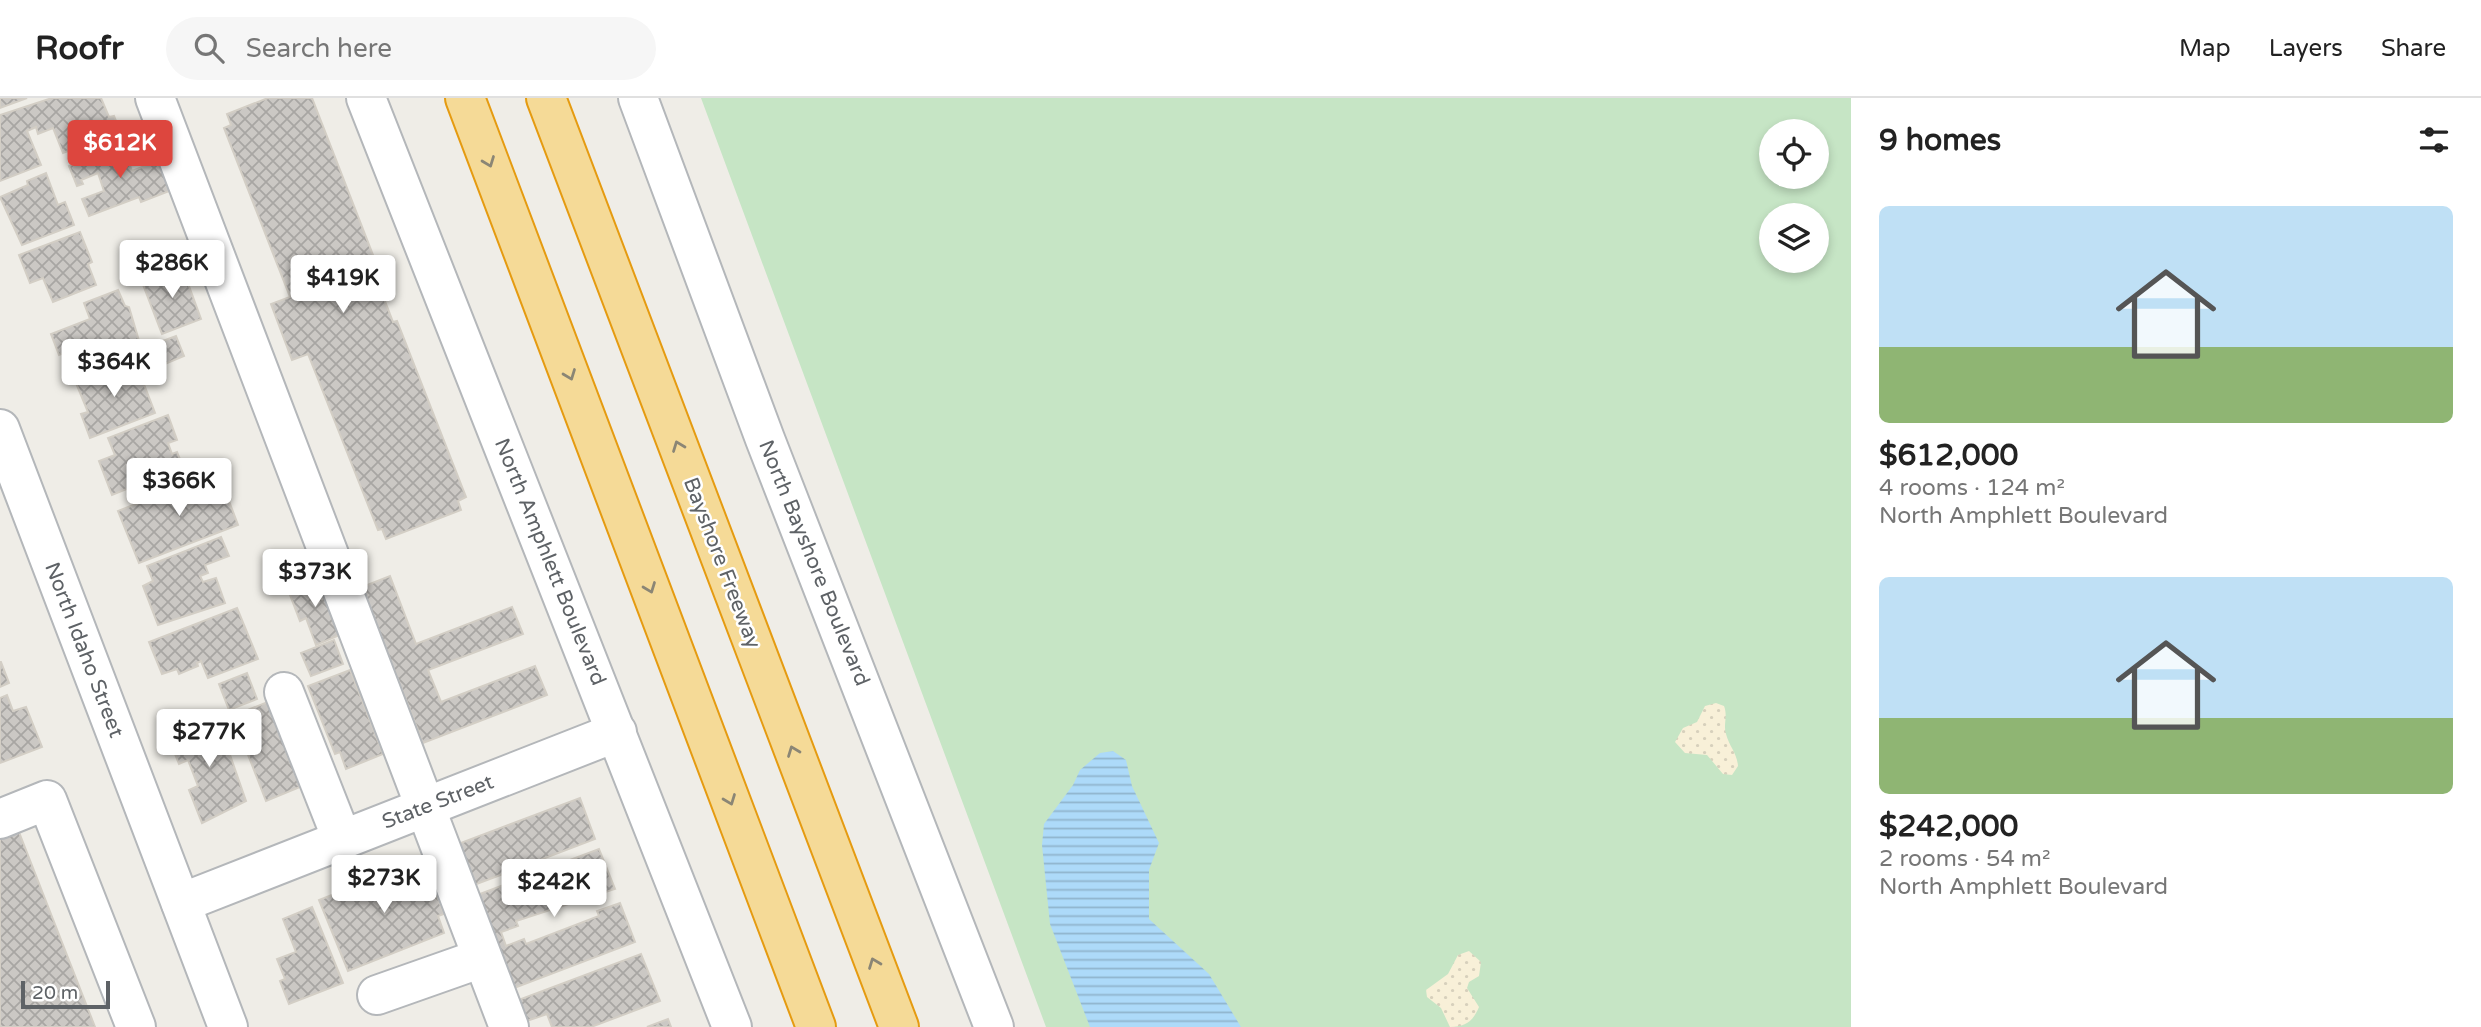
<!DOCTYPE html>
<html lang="en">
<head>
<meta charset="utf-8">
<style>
	:root { --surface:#fff; --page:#f6f6f6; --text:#222; --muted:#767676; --line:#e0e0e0; --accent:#dd463e }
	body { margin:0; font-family:"Varela Round",sans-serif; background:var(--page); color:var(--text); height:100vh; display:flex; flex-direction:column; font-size:26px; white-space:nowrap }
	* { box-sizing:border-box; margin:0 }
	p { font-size:23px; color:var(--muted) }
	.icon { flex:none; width:38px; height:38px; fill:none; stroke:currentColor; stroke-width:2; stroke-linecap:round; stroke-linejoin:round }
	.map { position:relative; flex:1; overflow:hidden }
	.panel { display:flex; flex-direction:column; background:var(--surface); width:630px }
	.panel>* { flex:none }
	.tools { position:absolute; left:1759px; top:21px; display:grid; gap:14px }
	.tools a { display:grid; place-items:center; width:70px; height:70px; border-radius:50%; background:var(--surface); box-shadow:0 4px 10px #0003; font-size:35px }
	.scale { position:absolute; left:21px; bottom:18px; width:89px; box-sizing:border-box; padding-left:7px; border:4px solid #5e6266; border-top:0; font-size:19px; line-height:24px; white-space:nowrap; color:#5e6266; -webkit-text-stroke:5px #fff; paint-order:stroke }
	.price { position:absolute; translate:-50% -60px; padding:0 16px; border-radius:7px; background:#fff; color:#222; font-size:23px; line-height:46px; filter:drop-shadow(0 2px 4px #0008) }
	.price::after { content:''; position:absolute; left:50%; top:42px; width:21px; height:16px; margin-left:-10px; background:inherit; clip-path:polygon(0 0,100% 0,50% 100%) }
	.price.on { background:var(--accent); color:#fff }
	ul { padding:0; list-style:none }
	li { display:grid; align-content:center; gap:14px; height:371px; padding:0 28px }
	li span { display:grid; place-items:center; height:217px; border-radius:10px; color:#555 }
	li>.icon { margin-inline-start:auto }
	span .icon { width:126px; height:126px; fill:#fffc; stroke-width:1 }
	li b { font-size:30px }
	h2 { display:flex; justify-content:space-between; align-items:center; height:84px; padding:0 28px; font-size:30px }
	header { display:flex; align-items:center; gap:42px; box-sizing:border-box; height:98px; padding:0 35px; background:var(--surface); border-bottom:2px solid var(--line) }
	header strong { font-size:33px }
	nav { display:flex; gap:38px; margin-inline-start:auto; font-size:24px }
	.search { width:490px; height:63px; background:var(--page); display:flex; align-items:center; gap:18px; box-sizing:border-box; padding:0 24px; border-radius:38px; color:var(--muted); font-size:26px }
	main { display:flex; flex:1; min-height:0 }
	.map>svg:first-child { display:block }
</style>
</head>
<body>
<header>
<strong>Roofr</strong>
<div class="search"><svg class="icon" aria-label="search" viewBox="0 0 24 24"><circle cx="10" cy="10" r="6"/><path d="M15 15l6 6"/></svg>Search here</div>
<nav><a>Map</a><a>Layers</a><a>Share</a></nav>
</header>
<main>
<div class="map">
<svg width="1851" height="929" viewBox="0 0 1851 929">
	<defs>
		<pattern id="sand-dots" width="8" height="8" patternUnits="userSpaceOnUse" patternTransform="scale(1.75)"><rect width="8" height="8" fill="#f8f0d8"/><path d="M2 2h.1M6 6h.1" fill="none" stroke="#d7d0bc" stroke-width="1.8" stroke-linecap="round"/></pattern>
		<pattern id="water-rules" width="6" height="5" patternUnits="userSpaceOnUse" patternTransform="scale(1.75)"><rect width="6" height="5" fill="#addaf9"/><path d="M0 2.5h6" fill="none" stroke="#90b4cd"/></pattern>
		<pattern id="building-cross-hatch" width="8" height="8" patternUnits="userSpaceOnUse" patternTransform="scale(1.75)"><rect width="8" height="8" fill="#cbc8c4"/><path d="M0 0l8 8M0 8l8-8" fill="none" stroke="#a8a6a3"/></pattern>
	</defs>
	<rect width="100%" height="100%" fill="#efede7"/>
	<path fill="#c6e5c5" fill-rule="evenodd" d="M701,0H1851V929H1046ZM1771,33H1816V79H1771ZM1771,117H1816V163H1771Z"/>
	<g fill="url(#sand-dots)">
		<path d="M1716,605L1724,608C1728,618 1723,627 1726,636C1729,648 1737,655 1738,668L1732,677L1723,676L1707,657L1685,655L1675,644L1683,630L1697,624L1705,608Z"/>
		<path d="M1469,853L1481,864L1479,878L1469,884L1467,890L1479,909C1473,923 1466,929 1450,929L1441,910L1427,899L1426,892L1448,876L1458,857Z"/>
	</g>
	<polygon fill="url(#water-rules)" points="1113,653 1126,662 1132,688 1159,745 1149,772 1149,821 1209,876 1241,929 1090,929 1050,826 1042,747 1044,726 1073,687 1080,672 1100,655"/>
	<g fill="url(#building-cross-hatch)" stroke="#d3cec5" stroke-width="2">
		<polygon points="0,0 27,0 0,10"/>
		<polygon points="52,0 101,0 109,19 114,18 120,33 63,55 53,30 38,36 36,29 27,33 41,67 0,83 0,17"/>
		<polygon points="268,0 312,0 380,175 375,177 393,224 397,223 466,399 458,403 461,412 386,441 382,431 378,432 308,256 292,262 271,206 290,199 224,30 231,27 227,16"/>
		<polygon points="123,48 132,73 160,62 172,92 141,104 139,99 89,118 82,101 104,93 98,75 81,82 83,86 77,88 69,68"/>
		<polygon points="46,75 58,107 65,104 74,127 22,147 0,99 28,87 27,83"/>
		<polygon points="80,134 92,164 88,166 96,187 53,204 43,180 30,185 19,157"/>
		<polygon points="182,169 201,221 162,236 142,184"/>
		<polygon points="118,192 125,208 129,209 140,246 77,267 71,252 59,257 51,236 90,221 84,205"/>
		<polygon points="176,238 184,258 165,266 157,245"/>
		<polygon points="135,263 155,315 90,340 81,316 88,314 76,285"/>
		<polygon points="168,317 177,342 168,345 172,356 177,354 184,371 175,374 176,378 154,387 151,381 112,397 99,363 115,357 108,340"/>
		<polygon points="218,374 238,427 139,465 118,413 146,402 148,405 172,397 170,393"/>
		<polygon points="221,439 229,458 205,467 208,475 200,478 203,484 216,480 225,505 158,527 143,488 153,483 147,468"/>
		<polygon points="319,477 342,536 316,547 306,520 300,523 287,489"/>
		<polygon points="390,478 416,546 512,509 523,536 428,572 441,604 535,568 547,597 423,645 362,489"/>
		<polygon points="237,510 258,561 208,580 201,563 197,565 198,568 179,576 177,571 162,576 149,544"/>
		<polygon points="334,542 343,566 311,578 301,555"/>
		<polygon points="1,564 9,585 0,589 0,564"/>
		<polygon points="350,572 383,656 346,671 340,654 335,656 308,588"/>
		<polygon points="247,575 257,601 229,612 219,586"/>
		<polygon points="7,597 13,613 26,609 42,649 0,665 0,600"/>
		<polygon points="275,601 292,644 284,648 290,665 298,663 301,671 294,674 300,689 266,703 233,618"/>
		<polygon points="212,622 217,635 222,634 246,703 202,725 189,692 198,688 188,662 179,666 167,636"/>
		<polygon points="580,700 595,741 474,787 458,746"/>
		<polygon points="17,729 95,929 0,929 0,735"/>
		<polygon points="599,751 615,791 516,823 518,828 501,834 506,848 524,841 526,846 599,818 597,813 620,805 635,844 509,892 477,797"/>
		<polygon points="417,763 423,779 429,777 444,816 438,818 444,835 348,873 319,802"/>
		<polygon points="312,809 343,885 289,906 280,883 285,881 277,861 296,854 283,821"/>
		<polygon points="641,856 660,903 591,929 552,929 547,916 521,925 513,904"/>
		<polygon points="668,921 671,929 647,929"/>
	</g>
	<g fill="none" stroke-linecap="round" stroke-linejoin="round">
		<g stroke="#b4b7ba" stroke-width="42">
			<g id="minor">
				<polyline points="155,0 509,929"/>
				<polyline points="366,0 732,929"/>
				<polyline points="638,0 765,341 994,929"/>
				<polyline points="0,331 228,929"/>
				<polyline points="284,594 342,741"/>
				<polyline points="0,721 47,702 136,929"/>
				<polyline points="181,805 617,634"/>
				<polyline points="377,897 482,860"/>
			</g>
		</g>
		<g stroke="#e59b11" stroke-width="42">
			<g id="highway">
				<polyline points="465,0 816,929"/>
				<polyline points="546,0 899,929"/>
			</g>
		</g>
		<use href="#minor" stroke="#fff" stroke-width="38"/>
		<use href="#highway" stroke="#f5da97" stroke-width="38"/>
	</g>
	<defs><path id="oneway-chevron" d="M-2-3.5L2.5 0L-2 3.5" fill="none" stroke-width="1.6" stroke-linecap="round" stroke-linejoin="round" transform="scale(1.75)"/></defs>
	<g stroke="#8b8675">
		<use href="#oneway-chevron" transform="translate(489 64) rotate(69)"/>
		<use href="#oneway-chevron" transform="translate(570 277) rotate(69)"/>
		<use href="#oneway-chevron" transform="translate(678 348) rotate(-111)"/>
		<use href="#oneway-chevron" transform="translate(650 490) rotate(69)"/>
		<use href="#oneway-chevron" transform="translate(793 653) rotate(-111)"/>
		<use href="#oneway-chevron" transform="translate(730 702) rotate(69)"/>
		<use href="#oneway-chevron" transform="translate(874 865) rotate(-111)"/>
	</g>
	<g text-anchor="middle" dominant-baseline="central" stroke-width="5" stroke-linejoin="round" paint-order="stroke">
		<g font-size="21" fill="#5e6266" stroke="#fff">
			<text transform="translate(550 464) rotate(68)">North Amphlett Boulevard</text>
			<text transform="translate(722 465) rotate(69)">Bayshore Freeway</text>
			<text transform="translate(814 465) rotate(68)">North Bayshore Boulevard</text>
			<text transform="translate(84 552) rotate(69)">North Idaho Street</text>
			<text transform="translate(438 704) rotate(-21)">State Street</text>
		</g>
	</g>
</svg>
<div class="tools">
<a><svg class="icon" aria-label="locate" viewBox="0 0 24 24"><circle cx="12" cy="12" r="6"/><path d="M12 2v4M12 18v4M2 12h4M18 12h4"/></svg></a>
<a><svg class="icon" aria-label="layers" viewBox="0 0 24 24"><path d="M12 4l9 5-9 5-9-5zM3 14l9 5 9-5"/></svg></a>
</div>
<div class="scale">20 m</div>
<b class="price on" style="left:120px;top:82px">$612K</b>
<b class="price" style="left:172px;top:202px">$286K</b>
<b class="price" style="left:343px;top:217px">$419K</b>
<b class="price" style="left:114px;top:301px">$364K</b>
<b class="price" style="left:179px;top:420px">$366K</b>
<b class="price" style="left:315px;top:511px">$373K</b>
<b class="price" style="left:209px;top:671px">$277K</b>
<b class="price" style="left:384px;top:817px">$273K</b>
<b class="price" style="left:554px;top:821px">$242K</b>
</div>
<section class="panel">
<h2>9 homes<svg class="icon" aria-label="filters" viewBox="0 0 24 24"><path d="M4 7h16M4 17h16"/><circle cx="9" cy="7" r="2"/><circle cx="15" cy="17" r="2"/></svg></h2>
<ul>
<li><span style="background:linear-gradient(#bfe0f5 65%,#8fb573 0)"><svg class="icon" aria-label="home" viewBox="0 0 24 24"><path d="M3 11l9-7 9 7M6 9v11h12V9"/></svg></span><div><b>$612,000</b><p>4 rooms · 124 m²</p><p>North Amphlett Boulevard</p></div></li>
<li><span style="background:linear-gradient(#bfe0f5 65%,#8fb573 0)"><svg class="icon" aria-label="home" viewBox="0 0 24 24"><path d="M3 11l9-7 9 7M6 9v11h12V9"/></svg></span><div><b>$242,000</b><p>2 rooms · 54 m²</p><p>North Amphlett Boulevard</p></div></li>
</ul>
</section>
</main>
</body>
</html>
